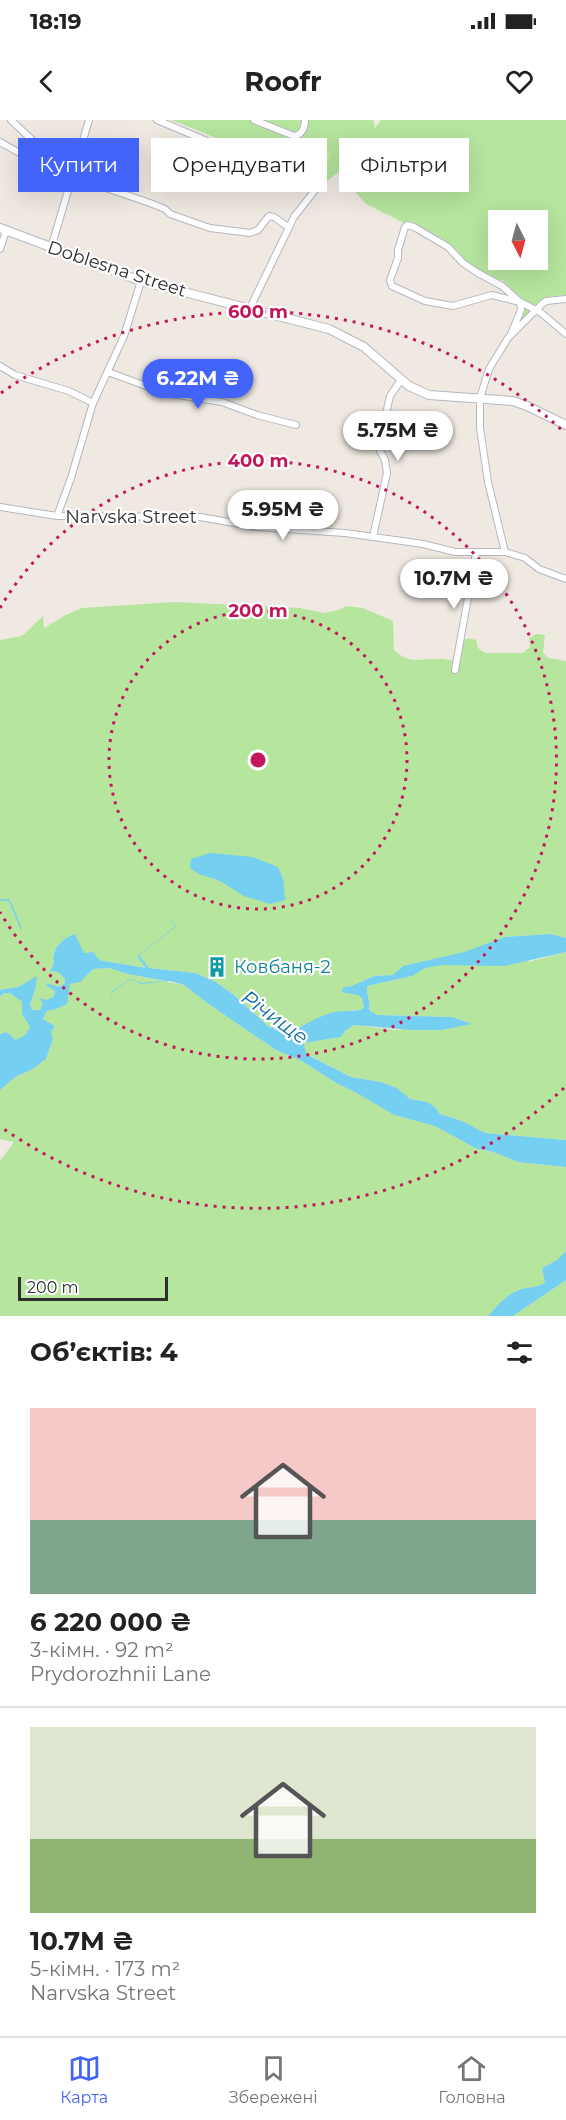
<!DOCTYPE html>
<html lang="uk">
<head>
<meta charset="utf-8">
<style>
	:root { --surface:#fff; --page:#f6f6f6; --text:#222; --muted:#767676; --line:#e0e0e0; --accent:#4264fb }
	body { margin:0; font-family:Montserrat,sans-serif; background:var(--page); color:var(--text); height:100vh; display:flex; flex-direction:column; font-size:22px; white-space:nowrap }
	* { box-sizing:border-box; margin:0 }
	p { font-size:20px; color:var(--muted) }
	.icon { flex:none; width:33px; height:33px; fill:none; stroke:currentColor; stroke-width:2; stroke-linecap:round; stroke-linejoin:round }
	.map { position:relative; height:1196px; overflow:hidden }
	.details { display:flex; flex-direction:column; background:var(--surface); flex:1 }
	.details>* { flex:none }
	.guide { position:absolute; left:18px; top:18px; width:531px; height:54px; display:flex; gap:12px }
	.needle { width:39px; rotate:174deg }
	.tools { position:absolute; left:488px; top:90px; display:grid; gap:12px }
	.tools a { display:grid; place-items:center; width:60px; height:60px; border-radius:0px; background:var(--surface); box-shadow:0 6px 24px #0002; font-size:30px }
	.scale { position:absolute; left:18px; bottom:15px; width:150px; box-sizing:border-box; padding-left:6px; border:3px solid #2e2e2e; border-top:0; font-size:16px; line-height:21px; white-space:nowrap; color:#2e2e2e; -webkit-text-stroke:4px #fff; paint-order:stroke }
	.price { position:absolute; translate:-50% -51px; padding:0 14px; border-radius:21px; background:#fff; color:#222; font-size:20px; line-height:39px; filter:drop-shadow(0 2px 3px #0008) }
	.price::after { content:''; position:absolute; left:50%; top:36px; width:18px; height:14px; margin-left:-9px; background:inherit; clip-path:polygon(0 0,100% 0,50% 100%) }
	.price.selected { background:var(--accent); color:#fff }
	ul { padding:0; list-style:none }
	li { display:grid; align-content:center; gap:12px; height:318px; padding:0 30px }
	li+li { border-top:2px solid var(--line) }
	li span { display:grid; place-items:center; height:186px; border-radius:0px; color:#555 }
	li>.icon { margin-inline-start:auto }
	span .icon { width:108px; height:108px; fill:#fffc; stroke-width:1 }
	li b { font-size:26px }
	h2 { display:flex; justify-content:space-between; align-items:center; height:72px; padding:0 30px; font-size:26px }
	.tag { padding:0 21px; border-radius:0px; background:var(--surface); box-shadow:0 6px 24px #0002; font-size:21px; line-height:54px }
	.tag.selected { background:var(--accent); color:#fff }
	.status { display:flex; justify-content:space-between; align-items:center; height:42px; padding:0 30px; background:var(--surface); direction:ltr }
	.status svg { height:16px; fill:currentColor }
	header { display:flex; justify-content:space-between; align-items:center; height:78px; padding:0 30px; background:var(--surface); font-size:27px; font-weight:700 }
	.tab-bar { display:flex; justify-content:space-around; align-items:center; height:84px; border-top:2px solid var(--line); background:var(--surface); font-size:16px; color:var(--muted) }
	.tab-bar a { display:grid; justify-items:center; gap:3px }
	.tab-bar .selected { color:var(--accent) }
	.map>svg:first-child { display:block }
</style>
</head>
<body>
<div class="status"><b>18:19</b><svg viewBox="0 0 49 12"><path d="M0 12V9h3v3zM5 12V6h3v6zM10 12V3h3v9zM15 12V0h3v12zM26 1h20v11H26zM47 4h2v5h-2z"/></svg></div>
<header><svg class="icon" aria-label="back" viewBox="0 0 24 24"><path d="M15 5l-7 7 7 7"/></svg>Roofr<svg class="icon" aria-label="heart" viewBox="0 0 24 24"><path d="M12 20l-8-8c-3-5 5-10 8-4 3-6 11-1 8 4z"/></svg></header>
<div class="map">
<svg width="566" height="1196" viewBox="0 0 566 1196">
	<rect width="100%" height="100%" fill="#efe9e1"/>
	<g fill="#b6e59e" fill-rule="evenodd">
		<path d="M171,0H373L375,8L381,0H566V175L551,176L540,182L522,202L519,201L522,180L502,160H495L463,141L448,125L366,84L338,52L318,69L292,56L291,52L250,35L207,14ZM498,100H537V140H498Z"/>
		<path d="M175,482L300,488L324,493L339,490L346,486L363,488L393,501L394,530C409,544 418,539 435,539C442,538 449,540 455,541L460,522L468,518L476,520L478,528L485,533H523L530,527L529,518L536,514L545,515L543,532L548,538L566,541V818L551,814L507,817L528,842L566,832V1020L485,1013L462,1001L440,994L435,987L427,982L410,979L397,968L381,962L351,957L305,933L304,923L341,917L345,911L354,905L395,910L471,904L452,897L377,895L369,890C371,883 366,874 367,866L412,856L403,846L393,855L374,856L360,862L364,887L361,890H353L299,907L292,914L286,915L277,909L269,907L235,876L216,862L195,853L149,848L139,835L138,836L147,848L99,840L84,833L70,816C61,824 49,829 54,843L50,851L58,852L65,859V863L59,867L47,866L55,871L53,877L46,880L40,890H32L30,885L35,870L30,860L19,867L0,870V520L22,516L43,496L44,508L66,495L82,488Z"/>
		<path d="M109,848L128,854L184,865L207,883L276,930L300,940L338,964L355,972L394,995L435,1006L475,1028L493,1032L518,1042L566,1047V1131L557,1140L542,1148L546,1163C538,1167 531,1167 522,1169C508,1173 497,1185 488,1196H0V1041L14,1022L0,1019V970L15,957L33,949L46,939L53,919L51,912L55,906L43,899L47,891L56,889L70,864L80,861L93,849Z"/>
		<polygon points="4,873 10,873 22,882 22,894 30,907 25,915 16,920 6,912 0,914 0,877"/>
		<polygon points="566,1160 566,1196 513,1196"/>
	</g>
	<polygon fill="#c9ec9a" points="315,28 331,31 326,54 311,50"/>
	<g fill="#75cff0">
		<polygon points="210,733 253,737 278,747 283,759 285,780 270,784 244,776 220,761 199,754 190,748 191,739"/>
		<path d="M159,792L177,806L139,835L149,848L195,853L216,862L235,876L269,907L277,909L286,915L315,899L333,892L361,890L364,887L362,878L358,875L341,872L344,867L352,866L374,856L393,855L403,846L464,832L505,817L551,814L566,818V832L505,846L443,845L425,848L412,856L367,866C366,874 371,883 369,890L377,895L452,897L472,904L441,910H412L354,905L345,911L341,917L304,923L306,934L351,957L381,962L397,968L410,979L427,982L435,987L440,994L462,1001L485,1013L566,1020V1047L518,1042L493,1032L475,1028L435,1006L394,995L355,972L338,964L300,940L276,930L207,883L184,865L170,861L141,864L130,859L111,872L114,894L102,917L0,986L102,917L114,894L111,873L131,859L141,863L166,861L128,854L109,848L93,849L80,862L70,864L67,884L56,889L47,891L43,899L55,906L51,912L53,919L46,939L33,949L15,957L0,970V914L6,912L16,920L25,915L30,907L22,894V882L10,873H4L0,877V870L18,867L37,856L35,870L30,885L32,890H40L43,883L38,878L46,880L53,877L55,871L47,866L46,863L59,867L65,863V859L58,852L50,851L54,843C50,830 63,818 75,814L84,833L93,832L99,840L146,848L137,836L176,806Z"/>
		<path d="M566,1131V1160L513,1196H488C497,1185 508,1173 522,1169C531,1167 537,1167 545,1163L542,1148L557,1140Z"/>
	</g>
	<g fill="none" stroke-linecap="round" stroke-linejoin="round">
		<polyline stroke="#75cff0" stroke-width="1.5" points="0,780 9,780 21,808"/>
		<g stroke="#b4b7c1" stroke-width="8">
			<g id="street">
				<polyline points="11,0 47,34 52,47 71,56 150,83 165,89 170,94 210,108 250,113 258,110 269,96 274,97 288,107"/>
				<polyline points="157,0 307,63 315,70 294,97 250,188"/>
				<path d="M254,0L294,16C302,15 305,7 305,0"/>
				<polyline points="0,22 27,37 52,47"/>
				<polyline points="51,128 89,0"/>
				<polyline points="0,129 6,111"/>
				<polyline points="511,214 521,190 520,182 492,175 453,186 425,181 392,166 390,160 398,138 398,130 405,107 407,105 414,107 448,127 463,143 478,153 502,166 520,182 540,192 566,214"/>
				<polyline points="0,246 15,255 69,271 93,283"/>
				<polyline points="108,252 165,273 222,282 257,295 296,305"/>
				<polyline points="0,387 57,396 200,397 257,407 345,413 423,424 455,432 505,432 525,438 539,449 566,459"/>
				<polyline points="57,396 71,358 93,283 124,216 141,161"/>
				<polyline points="373,417 387,353 385,340 380,331 380,320 390,276 401,260"/>
				<polyline points="505,432 488,362 480,308 480,278 489,249 508,218 542,184 546,181 566,179"/>
				<polyline points="455,550 476,433"/>
			</g>
		</g>
		<g stroke="#b4b7c1" stroke-width="10">
			<polyline id="secondary" points="0,108 141,161 329,209 364,227 409,266 429,275 513,281 527,286 566,305"/>
		</g>
		<use href="#street" stroke="#fff" stroke-width="6"/>
		<use href="#secondary" stroke="#fff" stroke-width="8"/>
	</g>
	<g fill="none" stroke="#c2185b" stroke-width="3" stroke-dasharray="3 6">
		<circle cx="258" cy="640" r="149"/>
		<path d="M0 488A299 299 0 1 1 0 792"/>
		<path d="M564 968A448 448 0 0 1 1 1007M1 273A448 448 0 0 1 564 312"/>
	</g>
	<defs>
		<g id="building-bare" transform="scale(1.62)"><path d="M-4-6H4V6H1V3H-1V6H-4ZM-2.5-4.3h1.7v1.8h-1.7ZM.8-4.3h1.7v1.8H.8ZM-2.5-1h1.7V.8h-1.7ZM.8-1h1.7V.8H.8Z" fill="#0f9aa8" stroke="#fff" stroke-width="2.5" paint-order="stroke"/></g>
	</defs>
	<g fill-rule="evenodd">
		<use href="#building-bare" x="217" y="847"/>
	</g>
	<g text-anchor="middle" dominant-baseline="central" stroke-width="4.5" stroke-linejoin="round" paint-order="stroke">
		<g font-size="18" fill="#2e2e2e" stroke="#fff">
			<text transform="translate(117 149) rotate(18)">Doblesna Street</text>
			<text x="131" y="397">Narvska Street</text>
		</g>
		<g font-size="18" fill="#0d838f" stroke="#fff" text-anchor="start">
			<text x="234" y="847">Ковбаня-2</text>
		</g>
		<g font-size="20" font-style="italic" fill="#0d6fa3" stroke="#fff">
			<text transform="translate(275 897) rotate(36)">Річище</text>
		</g>
	</g>
	<circle cx="258" cy="640" r="9" fill="#c2185b" stroke="#fff" stroke-width="3"/>
	<g font-size="18" text-anchor="middle" font-weight="bold" fill="#c2185b" stroke="#fff" stroke-width="4.5" stroke-linejoin="round" paint-order="stroke">
		<text x="258" y="198">600 m</text>
		<text x="258" y="347">400 m</text>
		<text x="258" y="497">200 m</text>
	</g>
</svg>
<div class="tools">
<a><svg class="needle" viewBox="-14 -14 28 28"><path d="M0-13l5 13h-10z" fill="#e53935"/><path d="M0 13l5-13h-10z" fill="#767676"/></svg></a>
</div>
<div class="scale">200 m</div>
<b class="price selected" style="left:198px;top:290px">6.22M ₴</b>
<b class="price" style="left:398px;top:342px">5.75M ₴</b>
<b class="price" style="left:283px;top:421px">5.95M ₴</b>
<b class="price" style="left:454px;top:490px">10.7M ₴</b>
<div class="guide">
<a class="tag selected">Купити</a>
<a class="tag">Орендувати</a>
<a class="tag">Фільтри</a>
</div>
</div>
<section class="details">
<h2>Об’єктів: 4<svg class="icon" aria-label="filters" viewBox="0 0 24 24"><path d="M4 7h16M4 17h16"/><circle cx="9" cy="7" r="2"/><circle cx="15" cy="17" r="2"/></svg></h2>
<ul>
<li><span style="background:linear-gradient(#f6c9c9 60%,#7fa58c 0)"><svg class="icon" aria-label="home" viewBox="0 0 24 24"><path d="M3 11l9-7 9 7M6 9v11h12V9"/></svg></span><div><b>6 220 000 ₴</b><p>3-кімн. · 92 m²</p><p>Prydorozhnii Lane</p></div></li>
<li><span style="background:linear-gradient(#dfe7d0 60%,#8fb573 0)"><svg class="icon" aria-label="home" viewBox="0 0 24 24"><path d="M3 11l9-7 9 7M6 9v11h12V9"/></svg></span><div><b>10.7M ₴</b><p>5-кімн. · 173 m²</p><p>Narvska Street</p></div></li>
</ul>
</section>
<nav class="tab-bar">
<a class="selected"><svg class="icon" aria-label="map" viewBox="0 0 24 24"><path d="M3 6l6-2 6 2 6-2v14l-6 2-6-2-6 2zM9 4v14M15 6v14"/></svg>Карта</a>
<a><svg class="icon" aria-label="saved" viewBox="0 0 24 24"><path d="M7 4h10v16l-5-4-5 4z"/></svg>Збережені</a>
<a><svg class="icon" aria-label="home" viewBox="0 0 24 24"><path d="M3 11l9-7 9 7M6 9v11h12V9"/></svg>Головна</a>
</nav>
</body>
</html>
